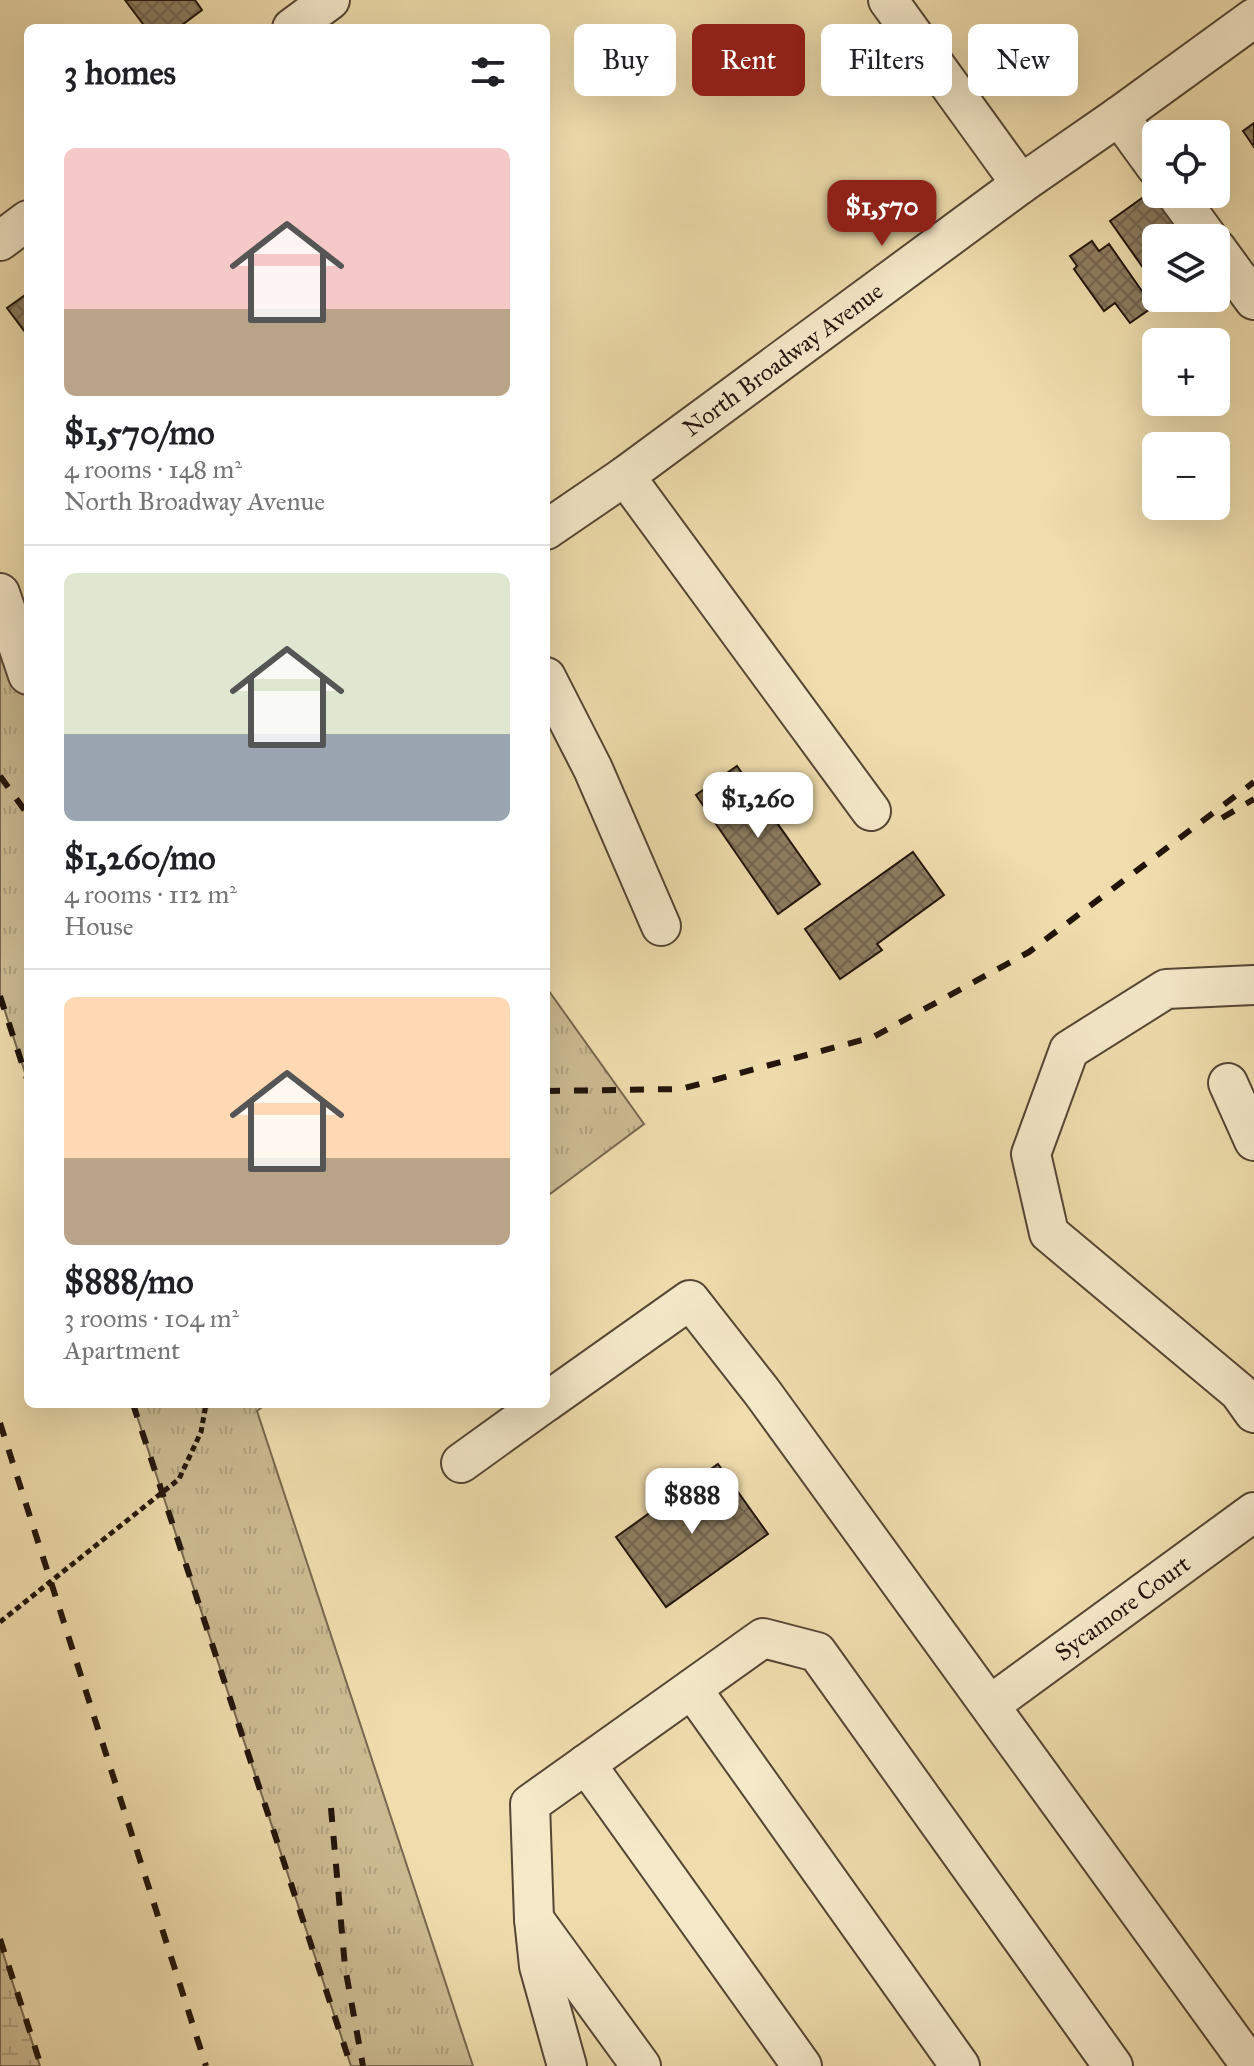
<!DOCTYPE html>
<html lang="en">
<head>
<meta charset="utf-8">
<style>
	:root { --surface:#fff; --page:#f2f2f2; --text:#202124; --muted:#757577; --line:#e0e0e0; --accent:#8f2418 }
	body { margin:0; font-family:"IM FELL Great Primer",serif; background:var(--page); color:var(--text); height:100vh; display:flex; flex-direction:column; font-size:30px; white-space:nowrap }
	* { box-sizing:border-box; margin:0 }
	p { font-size:26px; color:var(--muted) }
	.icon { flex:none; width:44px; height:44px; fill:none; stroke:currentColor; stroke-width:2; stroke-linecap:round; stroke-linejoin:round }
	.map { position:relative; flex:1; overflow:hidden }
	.drawer { position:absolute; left:24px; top:24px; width:526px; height:1384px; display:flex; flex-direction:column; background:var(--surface); border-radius:12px; box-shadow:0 8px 32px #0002 }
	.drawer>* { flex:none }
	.hud { position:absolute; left:574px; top:24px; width:560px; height:72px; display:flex; gap:16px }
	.controls { position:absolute; left:1142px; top:120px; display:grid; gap:16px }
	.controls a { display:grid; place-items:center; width:88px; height:88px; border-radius:12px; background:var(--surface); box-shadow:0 8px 32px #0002; font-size:40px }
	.price { position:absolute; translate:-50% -68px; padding:0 18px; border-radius:16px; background:#fff; color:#222; font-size:26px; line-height:52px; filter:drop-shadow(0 2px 4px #0008) }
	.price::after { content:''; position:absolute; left:50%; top:48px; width:24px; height:18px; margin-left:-12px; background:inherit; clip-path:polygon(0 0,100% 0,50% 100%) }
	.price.selected { background:var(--accent); color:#fff }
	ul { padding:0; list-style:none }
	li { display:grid; align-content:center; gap:16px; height:424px; padding:0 40px }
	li+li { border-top:2px solid var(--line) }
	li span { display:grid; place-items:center; height:248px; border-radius:12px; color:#555 }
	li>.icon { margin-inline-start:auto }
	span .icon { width:144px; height:144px; fill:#fffc; stroke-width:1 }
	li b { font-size:34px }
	h2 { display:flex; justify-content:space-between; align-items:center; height:96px; padding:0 40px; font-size:34px }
	.tag { padding:0 28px; border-radius:12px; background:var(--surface); box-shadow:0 8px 32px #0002; font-size:28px; line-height:72px }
	.tag.selected { background:var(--accent); color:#fff }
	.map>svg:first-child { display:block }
</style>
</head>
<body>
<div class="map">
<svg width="1254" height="2066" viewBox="0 0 1254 2066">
	<defs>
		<pattern id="grass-tufts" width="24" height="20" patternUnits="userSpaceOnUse" patternTransform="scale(2)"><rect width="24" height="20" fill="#ccbb92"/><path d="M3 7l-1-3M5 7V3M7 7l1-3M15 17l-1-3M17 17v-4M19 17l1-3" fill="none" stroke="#afa07d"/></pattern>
		<pattern id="wetland-marsh" width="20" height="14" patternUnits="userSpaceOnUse" patternTransform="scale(2)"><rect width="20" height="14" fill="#ccbb92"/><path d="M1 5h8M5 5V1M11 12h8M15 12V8" fill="none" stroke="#afa07d"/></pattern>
		<pattern id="building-cross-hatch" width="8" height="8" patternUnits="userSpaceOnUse" patternTransform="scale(2)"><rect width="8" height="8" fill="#8d7d60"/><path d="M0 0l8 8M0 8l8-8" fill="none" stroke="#73654e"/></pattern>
	</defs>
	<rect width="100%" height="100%" fill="#efddad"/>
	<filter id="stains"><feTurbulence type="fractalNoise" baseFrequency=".0025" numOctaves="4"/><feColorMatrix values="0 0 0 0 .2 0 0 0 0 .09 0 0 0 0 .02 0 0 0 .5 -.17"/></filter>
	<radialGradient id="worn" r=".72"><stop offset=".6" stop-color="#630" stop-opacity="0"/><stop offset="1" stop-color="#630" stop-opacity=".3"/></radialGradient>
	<g fill="url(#grass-tufts)" stroke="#77684f" stroke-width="2">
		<polygon points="0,593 28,675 28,1082 0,996"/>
		<polygon points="546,987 644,1124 546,1197"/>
		<polygon points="133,1404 266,1404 257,1411 473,2066 351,2066"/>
	</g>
	<polygon fill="url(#wetland-marsh)" stroke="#77684f" stroke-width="2" points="0,1944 40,2066 0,2066"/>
	<g fill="url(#building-cross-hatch)" stroke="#22140c" stroke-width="2">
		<polygon points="125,0 195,0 202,10 178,28 146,28"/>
		<polygon points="1254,123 1254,147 1243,131"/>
		<polygon points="1152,191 1185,238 1156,238 1156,286 1110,221"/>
		<polygon points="1092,241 1099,251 1109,244 1153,307 1130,323 1115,303 1104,311 1074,269 1077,266 1070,256"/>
		<polygon points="28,293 28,336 7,308"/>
		<polygon points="737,766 820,884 778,914 696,795"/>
		<polygon points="913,852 944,895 877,944 882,950 840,979 805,929"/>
		<polygon points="718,1464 768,1534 666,1607 616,1537"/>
	</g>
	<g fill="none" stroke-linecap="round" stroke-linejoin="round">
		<g stroke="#554634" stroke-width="42">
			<g id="minor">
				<polyline points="888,0 1021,184"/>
				<polyline points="292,28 330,0"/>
				<polyline points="1119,116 1156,167"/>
				<polyline points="1176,194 1208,238"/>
				<polyline points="0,241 28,220"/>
				<polyline points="1216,248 1254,300"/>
				<polyline points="625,476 871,811"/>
				<path id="s1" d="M546,530L625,476L1021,184L1119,116L1254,18"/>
				<polyline points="0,593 28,675"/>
				<polyline points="546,677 593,769 661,926"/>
				<polyline points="1254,985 1166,989 1069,1050 1031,1154 1049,1233 1239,1392 1254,1413"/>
				<polyline points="1228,1083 1254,1141"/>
				<polyline points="546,1402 690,1300 762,1392 1251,2066"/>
				<polyline points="461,1463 543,1404"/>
				<polyline points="692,1689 960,2066"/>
				<path id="s2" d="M990,1705L1254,1512"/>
				<polyline points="586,1764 802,2066"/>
				<polyline points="534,1919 641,2066"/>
				<polyline points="567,2066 539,1966 534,1919 530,1804 763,1638 817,1652 1113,2066"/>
			</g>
		</g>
		<polyline stroke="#22140c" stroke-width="5" stroke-dasharray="6 4" stroke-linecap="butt" points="0,1622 179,1479 201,1432 206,1404"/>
		<use href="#minor" stroke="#f5e9ca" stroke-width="38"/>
		<g stroke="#22140c" stroke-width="6" stroke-dasharray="14 14" stroke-linecap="butt">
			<polyline points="0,776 28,815"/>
			<polyline points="1222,818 1254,799"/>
			<polyline points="0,996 28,1082"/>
			<polyline points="546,1091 681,1089 873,1037 1029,952 1254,782"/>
			<polyline points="133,1404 351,2066"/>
			<polyline points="0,1423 206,2066"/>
			<polyline points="331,1808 345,1967 363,2066"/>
			<polyline points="0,1939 41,2066"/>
		</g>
	</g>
	<g text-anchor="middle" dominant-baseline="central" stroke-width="6" stroke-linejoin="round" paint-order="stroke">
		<g font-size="24" fill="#22140c" stroke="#f5e9ca">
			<text stroke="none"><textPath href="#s1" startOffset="292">North Broadway Avenue</textPath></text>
			<text stroke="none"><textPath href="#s2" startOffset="164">Sycamore Court</textPath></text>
		</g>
	</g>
	<rect width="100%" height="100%" filter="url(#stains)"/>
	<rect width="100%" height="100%" fill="url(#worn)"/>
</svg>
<div class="controls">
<a><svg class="icon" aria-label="locate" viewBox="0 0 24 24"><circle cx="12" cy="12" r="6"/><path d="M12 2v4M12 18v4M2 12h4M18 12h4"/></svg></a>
<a><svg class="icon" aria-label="layers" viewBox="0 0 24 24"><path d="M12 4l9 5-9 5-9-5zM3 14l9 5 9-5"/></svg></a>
<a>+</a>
<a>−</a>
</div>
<b class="price selected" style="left:882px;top:248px">$1,570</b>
<b class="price" style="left:758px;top:840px">$1,260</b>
<b class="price" style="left:692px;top:1536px">$888</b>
<div class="hud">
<a class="tag">Buy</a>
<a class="tag selected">Rent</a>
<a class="tag">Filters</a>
<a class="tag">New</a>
</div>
<section class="drawer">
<h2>3 homes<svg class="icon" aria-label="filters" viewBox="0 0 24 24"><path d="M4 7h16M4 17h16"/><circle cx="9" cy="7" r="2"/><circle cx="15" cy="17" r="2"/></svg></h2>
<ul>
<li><span style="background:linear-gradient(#f6c9c9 65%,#b9a48a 0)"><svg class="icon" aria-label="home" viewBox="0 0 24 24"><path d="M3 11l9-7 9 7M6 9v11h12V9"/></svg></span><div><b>$1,570/mo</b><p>4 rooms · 148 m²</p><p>North Broadway Avenue</p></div></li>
<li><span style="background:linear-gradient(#dfe7d0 65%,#9aa5b1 0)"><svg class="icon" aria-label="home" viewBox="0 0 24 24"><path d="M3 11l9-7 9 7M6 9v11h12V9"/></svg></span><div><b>$1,260/mo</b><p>4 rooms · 112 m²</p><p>House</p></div></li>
<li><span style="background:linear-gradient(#ffd9b3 65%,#b9a48a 0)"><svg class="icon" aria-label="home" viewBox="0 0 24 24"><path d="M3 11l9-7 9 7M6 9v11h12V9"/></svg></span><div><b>$888/mo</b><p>3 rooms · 104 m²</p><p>Apartment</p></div></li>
</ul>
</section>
</div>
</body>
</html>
